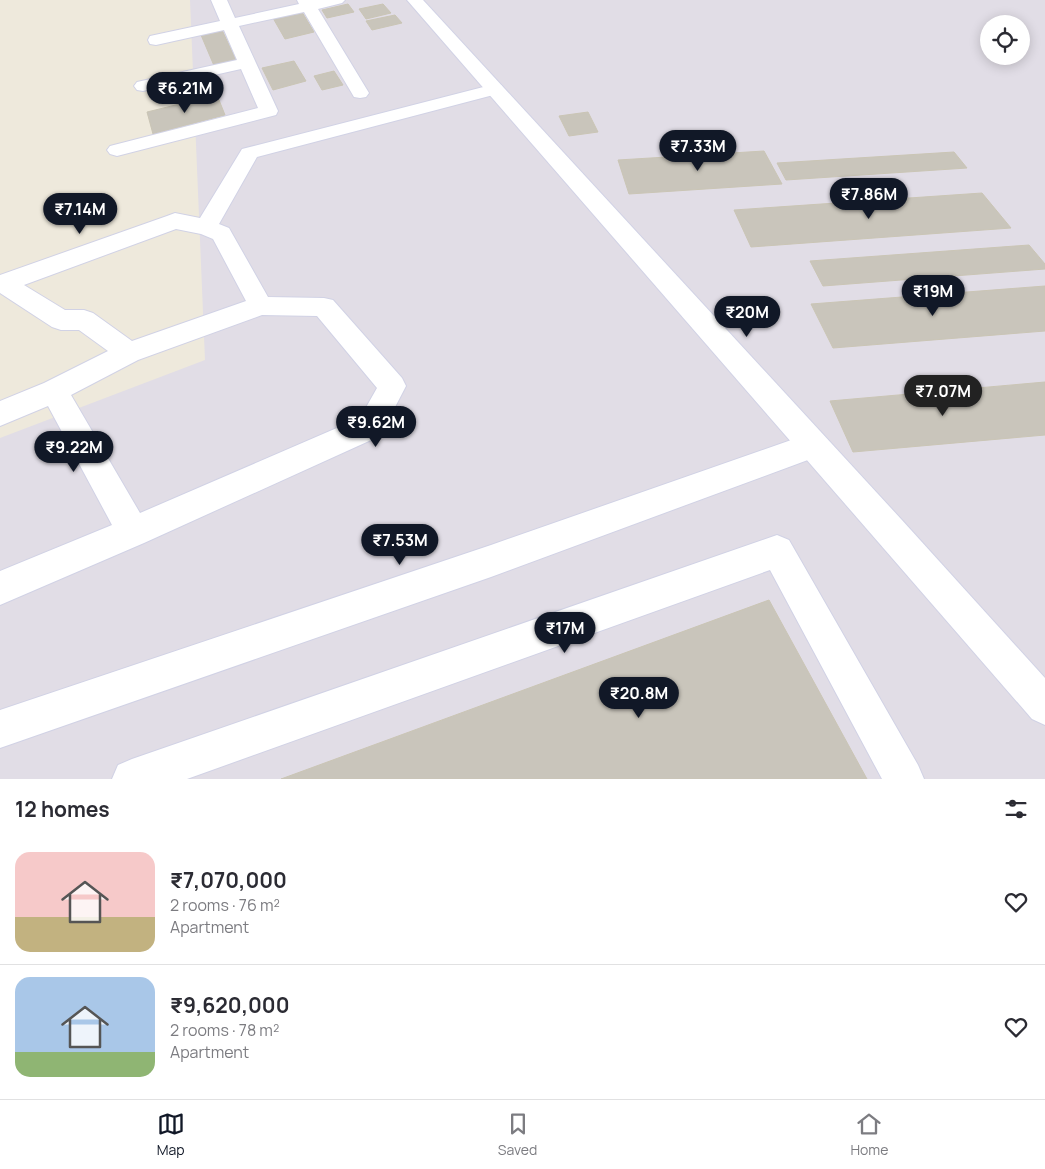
<!DOCTYPE html>
<html lang="en">
<head>
<meta charset="utf-8">
<style>
	:root { --surface:#fff; --page:#f2f2f3; --text:#2b2b33; --muted:#7c7c81; --line:#e1e1e2; --accent:#111827 }
	body { margin:0; font-family:Manrope,sans-serif; background:var(--page); color:var(--text); height:100vh; display:flex; flex-direction:column; font-size:19px; white-space:nowrap }
	* { box-sizing:border-box; margin:0 }
	p { font-size:16px; color:var(--muted) }
	.icon { flex:none; width:28px; height:28px; fill:none; stroke:currentColor; stroke-width:2; stroke-linecap:round; stroke-linejoin:round }
	.map { position:relative; height:779px; overflow:hidden }
	.details { display:flex; flex-direction:column; background:var(--surface); flex:1 }
	.details>* { flex:none }
	.fabs { position:absolute; left:980px; top:15px; display:grid; gap:10px }
	.fabs a { display:grid; place-items:center; width:50px; height:50px; border-radius:50%; background:var(--surface); box-shadow:0 2px 12px #0003; font-size:25px }
	.price { position:absolute; translate:-50% -42px; padding:0 11px; border-radius:18px; background:var(--accent); color:#fff; font-size:16px; line-height:32px; filter:drop-shadow(0 1px 2px #0008) }
	.price::after { content:''; position:absolute; left:50%; top:30px; width:15px; height:11px; margin-left:-8px; background:inherit; clip-path:polygon(0 0,100% 0,50% 100%) }
	.price.selected { background:#222; color:#fff }
	ul { padding:0; list-style:none }
	li { display:flex; align-items:center; gap:15px; height:125px; padding:0 15px }
	li+li { border-top:1px solid var(--line) }
	li span { display:grid; place-items:center; flex:none; width:140px; height:100px; border-radius:15px; color:#555 }
	li>.icon { margin-inline-start:auto }
	span .icon { width:60px; height:60px; fill:#fffc; stroke-width:1 }
	li b { font-size:21px }
	h2 { display:flex; justify-content:space-between; align-items:center; height:60px; padding:0 15px; font-size:21px }
	.dock { display:flex; justify-content:space-around; align-items:center; height:70px; border-top:1px solid var(--line); background:var(--surface); font-size:14px; color:var(--muted) }
	.dock a { display:grid; justify-items:center; gap:2px }
	.dock .selected { color:var(--accent) }
	.map>svg:first-child { display:block }
</style>
</head>
<body>
<div class="map">
<svg width="1045" height="779" viewBox="0 0 1045 779">
	<rect width="100%" height="100%" fill="#eee9dc"/>
	<path fill="#e1dde6" fill-rule="evenodd" d="M190,0H1045V779H0V438L205,360ZM989,24H1021V56H989Z"/>
	<g fill="#c9c5bb" stroke="#cac5b5">
		<polygon points="348,4 354,12 327,18 322,10"/>
		<polygon points="383,4 391,13 366,19 359,9"/>
		<polygon points="302,12 314,32 285,39 273,18"/>
		<polygon points="395,15 402,23 372,30 366,21"/>
		<polygon points="222,30 237,62 215,68 201,35"/>
		<polygon points="294,61 306,81 273,90 262,68"/>
		<polygon points="334,71 343,85 322,90 314,76"/>
		<polygon points="217,95 225,115 153,134 147,112"/>
		<polygon points="588,112 598,132 569,136 559,116"/>
		<polygon points="764,151 782,184 629,194 618,160"/>
		<polygon points="954,152 967,168 786,180 777,163"/>
		<polygon points="982,193 1011,228 751,247 734,210"/>
		<polygon points="1029,245 1045,264 1045,269 823,286 810,261"/>
		<polygon points="1045,286 1045,331 833,348 811,304"/>
		<polygon points="1045,382 1045,435 853,452 830,401"/>
		<polygon points="769,600 867,779 281,779"/>
	</g>
	<g fill="none" stroke-linecap="round" stroke-linejoin="round">
		<g stroke="#d1d2e5" stroke-width="2">
			<g id="street">
				<polygon points="211,0 227,0 235,18 299,4 297,0 345,0 342,3 318,9 369,93 366,97 360,98 354,97 304,12 239,26 278,111 276,115 117,156 110,154 107,150 110,146 258,108 241,69 143,91 137,90 134,86 137,82 237,60 224,30 156,45 150,44 148,40 150,36 220,21"/>
				<path d="M495,84L501,85L504,89L501,93L257,157L219,224L229,228L268,297L324,298L333,300L402,378L406,386L380,436L144,543L0,605V571L112,525L48,406L0,426V401L44,383L108,351L79,330H61L52,327L0,293V275L167,216L175,213L200,218L242,149ZM176,229L201,234L213,239L246,301L132,341L93,313L84,310H65L24,285ZM262,315L317,316L377,388L360,418L140,513L71,395L138,360Z"/>
				<polygon points="814,432 824,436 829,445 824,454 491,577 0,748 0,710 491,545"/>
				<polygon points="777,535 789,540 918,765 924,779 882,779 770,570 187,779 112,779 118,765 132,759"/>
			</g>
		</g>
		<g stroke="#d1d2e5" stroke-width="2">
			<polygon id="secondary" points="407,0 423,0 901,519 1045,678 1045,725 1032,719"/>
		</g>
		<use href="#street" fill="#fff" fill-rule="evenodd"/>
		<use href="#secondary" fill="#fff" fill-rule="evenodd"/>
	</g>
</svg>
<div class="fabs">
<a><svg class="icon" aria-label="locate" viewBox="0 0 24 24"><circle cx="12" cy="12" r="6"/><path d="M12 2v4M12 18v4M2 12h4M18 12h4"/></svg></a>
</div>
<b class="price" style="left:185px;top:114px">₹6.21M</b>
<b class="price" style="left:698px;top:172px">₹7.33M</b>
<b class="price" style="left:869px;top:220px">₹7.86M</b>
<b class="price" style="left:80px;top:235px">₹7.14M</b>
<b class="price" style="left:933px;top:317px">₹19M</b>
<b class="price" style="left:747px;top:338px">₹20M</b>
<b class="price selected" style="left:943px;top:417px">₹7.07M</b>
<b class="price" style="left:376px;top:448px">₹9.62M</b>
<b class="price" style="left:74px;top:473px">₹9.22M</b>
<b class="price" style="left:400px;top:566px">₹7.53M</b>
<b class="price" style="left:565px;top:654px">₹17M</b>
<b class="price" style="left:639px;top:719px">₹20.8M</b>
</div>
<section class="details">
<h2>12 homes<svg class="icon" aria-label="filters" viewBox="0 0 24 24"><path d="M4 7h16M4 17h16"/><circle cx="9" cy="7" r="2"/><circle cx="15" cy="17" r="2"/></svg></h2>
<ul>
<li><span style="background:linear-gradient(#f6c9c9 65%,#c2b280 0)"><svg class="icon" aria-label="home" viewBox="0 0 24 24"><path d="M3 11l9-7 9 7M6 9v11h12V9"/></svg></span><div><b>₹7,070,000</b><p>2 rooms · 76 m²</p><p>Apartment</p></div><svg class="icon" aria-label="heart" viewBox="0 0 24 24"><path d="M12 20l-8-8c-3-5 5-10 8-4 3-6 11-1 8 4z"/></svg></li>
<li><span style="background:linear-gradient(#a9c7e8 75%,#8fb573 0)"><svg class="icon" aria-label="home" viewBox="0 0 24 24"><path d="M3 11l9-7 9 7M6 9v11h12V9"/></svg></span><div><b>₹9,620,000</b><p>2 rooms · 78 m²</p><p>Apartment</p></div><svg class="icon" aria-label="heart" viewBox="0 0 24 24"><path d="M12 20l-8-8c-3-5 5-10 8-4 3-6 11-1 8 4z"/></svg></li>
</ul>
</section>
<nav class="dock">
<a class="selected"><svg class="icon" aria-label="map" viewBox="0 0 24 24"><path d="M3 6l6-2 6 2 6-2v14l-6 2-6-2-6 2zM9 4v14M15 6v14"/></svg>Map</a>
<a><svg class="icon" aria-label="saved" viewBox="0 0 24 24"><path d="M7 4h10v16l-5-4-5 4z"/></svg>Saved</a>
<a><svg class="icon" aria-label="home" viewBox="0 0 24 24"><path d="M3 11l9-7 9 7M6 9v11h12V9"/></svg>Home</a>
</nav>
</body>
</html>
